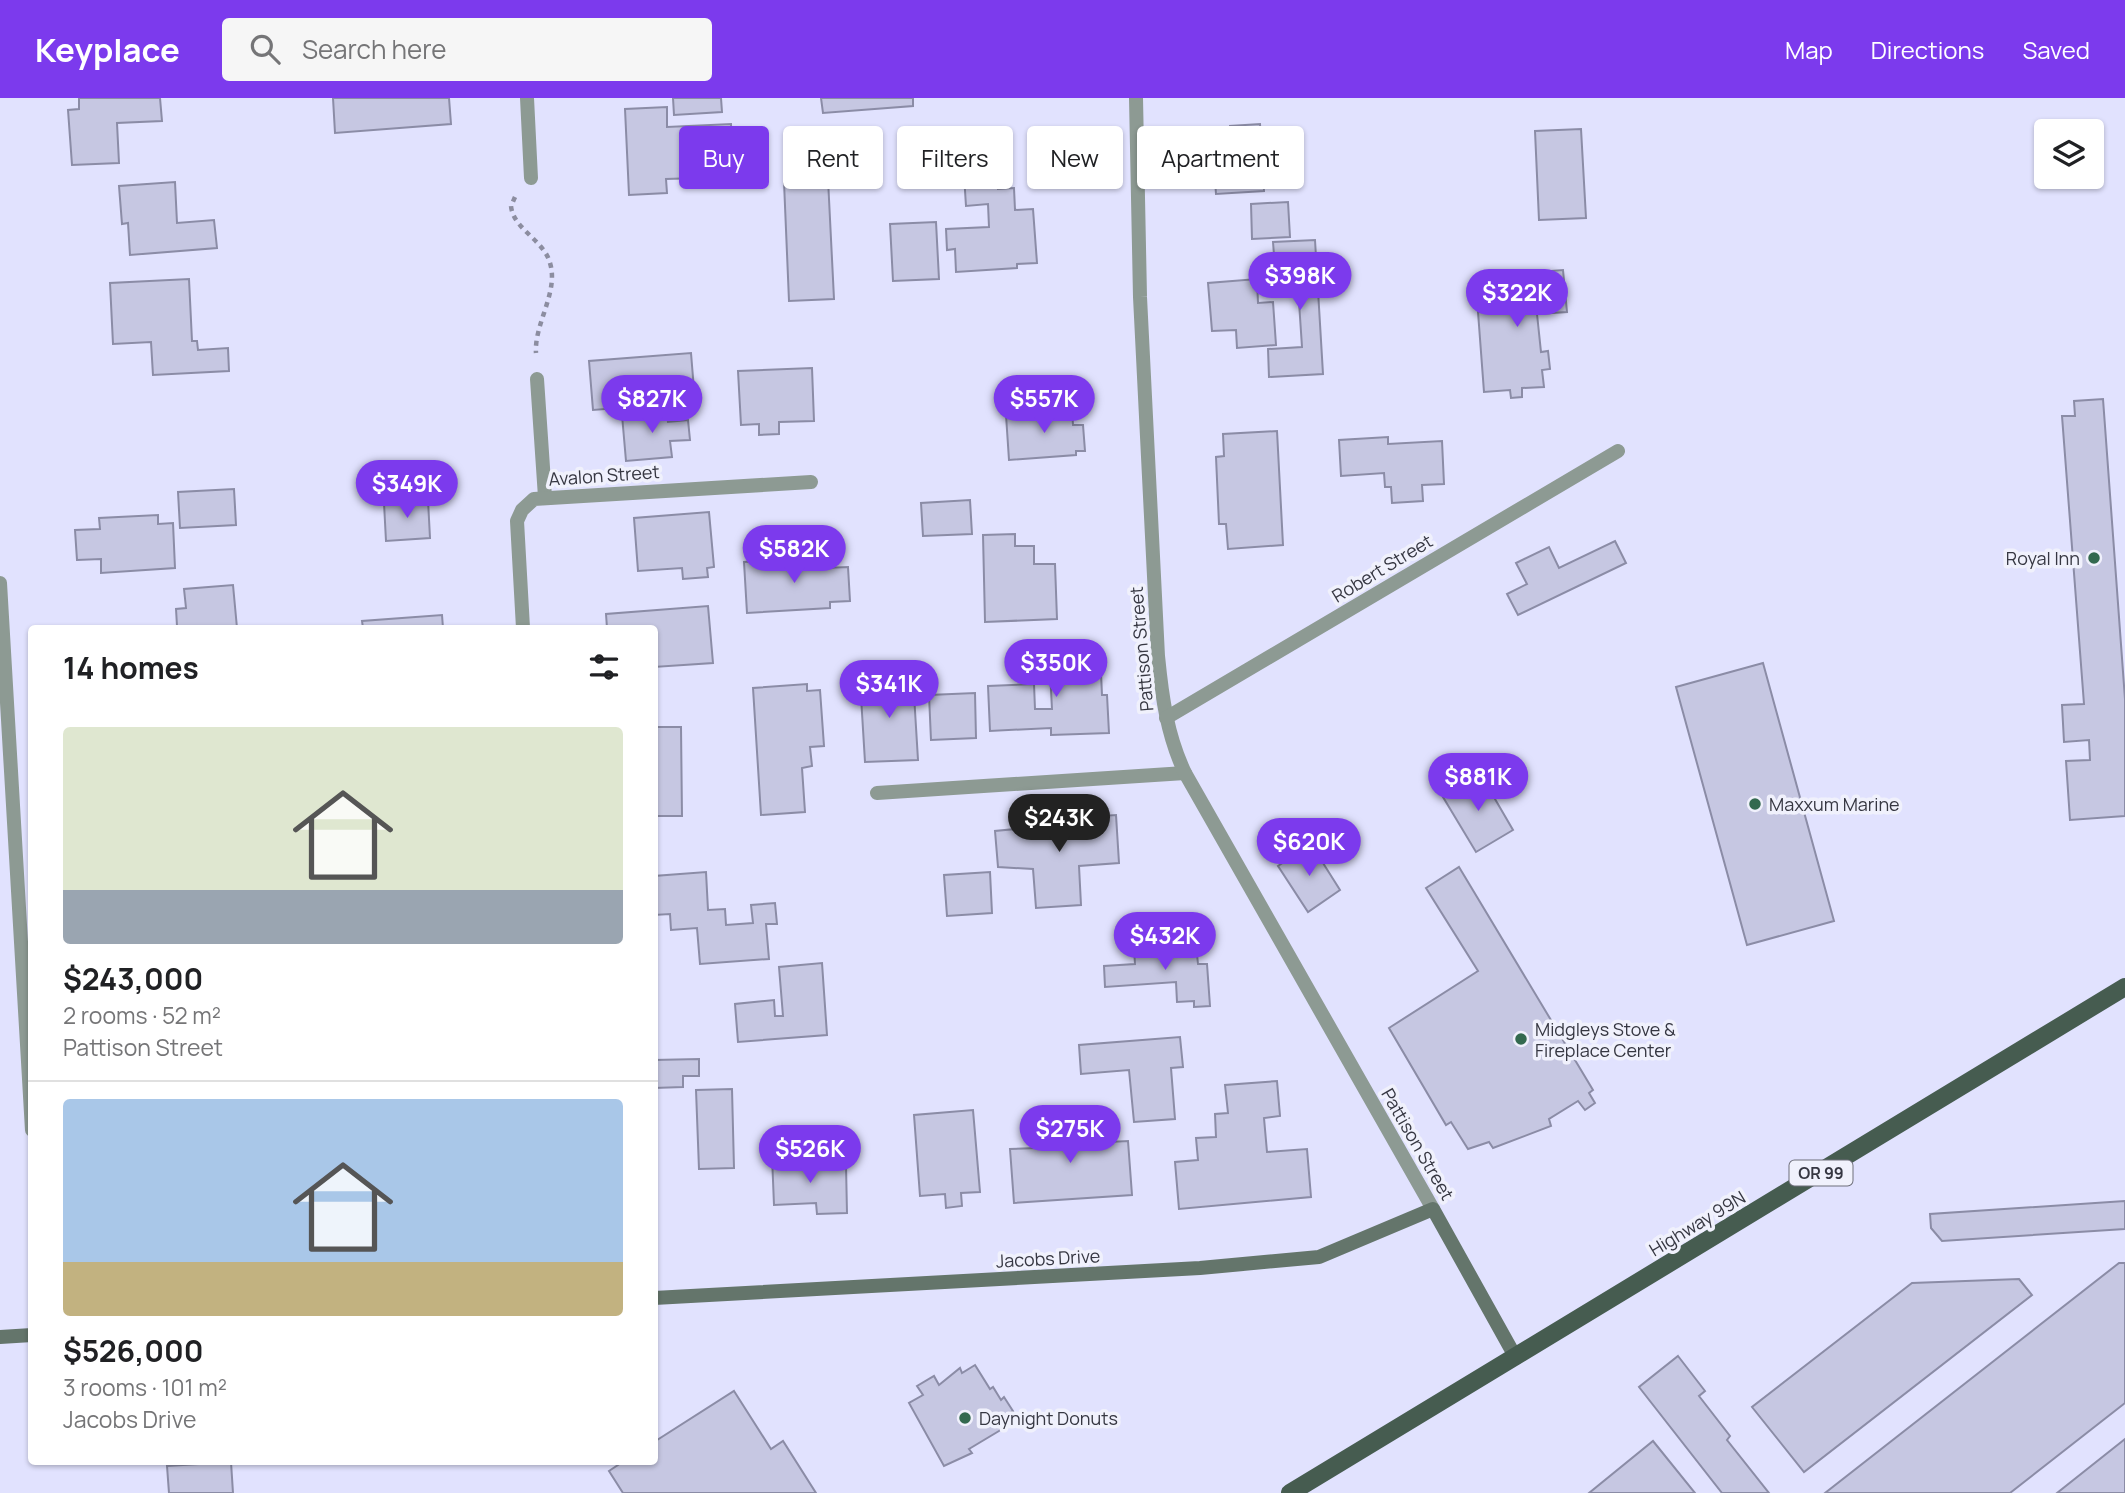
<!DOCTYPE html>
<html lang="en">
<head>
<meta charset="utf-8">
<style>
	:root { --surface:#fff; --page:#f6f6f6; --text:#202124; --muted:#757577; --line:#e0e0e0; --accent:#7c3aed }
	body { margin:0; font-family:Manrope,sans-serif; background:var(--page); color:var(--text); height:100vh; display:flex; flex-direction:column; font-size:26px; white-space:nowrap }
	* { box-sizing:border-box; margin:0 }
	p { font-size:23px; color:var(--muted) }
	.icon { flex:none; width:38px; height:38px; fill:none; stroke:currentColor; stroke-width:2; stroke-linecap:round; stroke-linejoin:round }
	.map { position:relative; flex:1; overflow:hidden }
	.sheet { position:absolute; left:28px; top:527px; width:630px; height:840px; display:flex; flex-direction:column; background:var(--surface); border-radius:7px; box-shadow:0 2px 5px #0004 }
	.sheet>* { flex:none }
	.top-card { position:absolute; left:679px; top:28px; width:665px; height:63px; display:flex; gap:14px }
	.buttons { position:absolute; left:2034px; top:21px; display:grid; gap:14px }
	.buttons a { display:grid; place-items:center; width:70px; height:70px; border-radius:7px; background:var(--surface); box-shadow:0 2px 5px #0004; font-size:35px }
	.price { position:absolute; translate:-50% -60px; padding:0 16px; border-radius:24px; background:var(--accent); color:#fff; font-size:23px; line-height:46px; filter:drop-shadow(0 2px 4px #0008) }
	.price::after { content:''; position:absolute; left:50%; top:42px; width:21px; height:16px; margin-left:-10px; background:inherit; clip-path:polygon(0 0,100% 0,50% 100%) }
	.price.current { background:#222; color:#fff }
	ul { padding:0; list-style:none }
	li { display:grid; align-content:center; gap:14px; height:371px; padding:0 35px }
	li+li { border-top:2px solid var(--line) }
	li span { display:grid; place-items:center; height:217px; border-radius:7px; color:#555 }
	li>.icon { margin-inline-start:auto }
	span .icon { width:126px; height:126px; fill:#fffc; stroke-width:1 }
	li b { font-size:30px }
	h2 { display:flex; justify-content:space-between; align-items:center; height:84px; padding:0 35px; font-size:30px }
	.pill { padding:0 24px; border-radius:7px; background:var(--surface); box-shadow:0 2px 5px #0004; font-size:24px; line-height:63px }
	.pill.current { background:var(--accent); color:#fff }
	header { display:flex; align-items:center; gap:42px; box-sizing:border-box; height:98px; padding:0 35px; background:var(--accent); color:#fff }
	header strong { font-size:33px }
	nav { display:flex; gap:38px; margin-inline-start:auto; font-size:24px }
	.search { width:490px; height:63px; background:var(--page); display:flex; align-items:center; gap:18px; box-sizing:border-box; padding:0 24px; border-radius:7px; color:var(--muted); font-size:26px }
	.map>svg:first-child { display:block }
</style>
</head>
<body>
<header>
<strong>Keyplace</strong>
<div class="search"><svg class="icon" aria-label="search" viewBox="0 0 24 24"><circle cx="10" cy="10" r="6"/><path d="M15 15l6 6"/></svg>Search here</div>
<nav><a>Map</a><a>Directions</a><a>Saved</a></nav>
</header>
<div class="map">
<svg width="2125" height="1395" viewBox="0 0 2125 1395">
	<rect width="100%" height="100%" fill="#e1e2fe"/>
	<g fill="#c6c7e2" stroke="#8b8ca6" stroke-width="2">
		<polygon points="79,0 160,0 162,23 117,25 119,65 72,67 68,12 79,11"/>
		<polygon points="333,0 449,0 451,26 335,35"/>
		<polygon points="673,0 721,0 722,14 674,17"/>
		<polygon points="821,0 913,0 913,8 823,15"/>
		<polygon points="667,9 667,29 731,26 733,79 666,81 667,95 629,97 625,11"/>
		<polygon points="1260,26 1261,42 1270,42 1271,62 1262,63 1264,93 1216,96 1215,82 1206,82 1205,65 1213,65 1212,46 1231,45 1230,28"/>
		<polygon points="1581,31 1586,120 1539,122 1535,33"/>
		<polygon points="998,75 998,91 1014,90 1015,112 1033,111 1037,165 1017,166 1017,170 956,174 955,151 947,152 946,131 989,129 988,106 966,108 964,77"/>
		<polygon points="828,81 834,201 789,203 784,84"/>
		<polygon points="175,84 177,125 214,122 217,150 130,157 128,125 122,126 119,88"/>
		<polygon points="1288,104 1290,139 1252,141 1251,106"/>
		<polygon points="936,124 939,181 893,183 890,126"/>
		<polygon points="1315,142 1323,276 1269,279 1268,251 1302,249 1298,189 1292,190 1290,169 1275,170 1273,144"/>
		<polygon points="1563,172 1567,214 1537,216 1541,254 1548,253 1550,271 1542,272 1544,289 1522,290 1522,299 1511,300 1510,292 1484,294 1478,214 1487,214 1484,178"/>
		<polygon points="189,181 192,243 197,243 198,252 228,250 229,273 153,277 151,244 113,246 110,185"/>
		<polygon points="1257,181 1258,205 1273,204 1276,247 1237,250 1236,232 1212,233 1208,185"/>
		<polygon points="691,255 695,304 593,312 589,263"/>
		<polygon points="812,270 814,323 779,324 779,336 759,337 759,326 741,327 738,273"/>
		<polygon points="2103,301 2125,601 2125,718 2070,722 2066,663 2090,662 2089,642 2064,644 2062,607 2084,606 2062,318 2075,318 2074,303"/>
		<polygon points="1072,312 1073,327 1083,327 1085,353 1076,353 1076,357 1009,362 1006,317"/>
		<polygon points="667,313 668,324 688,322 690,342 670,343 672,359 626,363 622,317"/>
		<polygon points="1277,333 1283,447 1228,451 1226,426 1219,426 1216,359 1224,358 1223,336"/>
		<polygon points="1388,339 1388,346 1442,343 1444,386 1422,387 1423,403 1392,405 1391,389 1385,389 1384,375 1341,378 1339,342"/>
		<polygon points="234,391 236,427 180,430 178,394"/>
		<polygon points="428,402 430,440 386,443 384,405"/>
		<polygon points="970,402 972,436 923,438 921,405"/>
		<polygon points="709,414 714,469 707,470 708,479 683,481 682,470 638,473 634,420"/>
		<polygon points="158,417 158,426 173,425 175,470 101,475 101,461 77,462 75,432 100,431 99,420"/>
		<polygon points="1015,436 1015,448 1034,448 1034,466 1055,466 1057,521 985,524 983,437"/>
		<polygon points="1615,443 1626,465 1518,517 1507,496 1527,486 1516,465 1549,449 1559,470"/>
		<polygon points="824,459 825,470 848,469 850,503 830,504 830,510 747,515 744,464"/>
		<polygon points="233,487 237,530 177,528 176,511 186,510 184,491"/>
		<polygon points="708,508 713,565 654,569 654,530 607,530 606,516"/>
		<polygon points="442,517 443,530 363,530 362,523"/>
		<polygon points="1100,552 1102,597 1107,597 1109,635 1051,637 1051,630 990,633 988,588 1034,586 1035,611 1052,611 1049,554"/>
		<polygon points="1763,565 1834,823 1747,847 1676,589"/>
		<polygon points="913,580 918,662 865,664 860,582"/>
		<polygon points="807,586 807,593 820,592 824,648 810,649 812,668 802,670 805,714 761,717 753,590"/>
		<polygon points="975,595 976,640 931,642 929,597"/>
		<polygon points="654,629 681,629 682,718 654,718"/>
		<polygon points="1481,677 1513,732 1476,754 1443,699"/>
		<polygon points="1116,717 1119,765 1079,768 1081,807 1036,810 1033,771 998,769 995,733 1015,731 1014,724"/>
		<polygon points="1311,746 1340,792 1308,814 1278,768"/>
		<polygon points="1459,769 1593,992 1589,995 1595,1005 1585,1012 1578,1003 1549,1021 1551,1028 1493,1050 1489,1044 1468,1051 1451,1024 1446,1027 1389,930 1478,873 1426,790"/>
		<polygon points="706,774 708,812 725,811 726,827 753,825 751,807 775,805 777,826 766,826 769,861 700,866 697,830 671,832 670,816 654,817 654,778"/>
		<polygon points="990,774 992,815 947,818 944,777"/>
		<polygon points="1196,847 1198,866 1207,866 1210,908 1194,909 1194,903 1177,904 1176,884 1105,889 1104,868 1135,866 1134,851"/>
		<polygon points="822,865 827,937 738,944 735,906 774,902 775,918 783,918 779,869"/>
		<polygon points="1180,939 1183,969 1171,970 1175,1021 1134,1024 1129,972 1081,976 1079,947"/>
		<polygon points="699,961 699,978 683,978 683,989 654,990 654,962"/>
		<polygon points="1277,983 1280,1018 1264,1020 1267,1054 1307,1051 1311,1099 1179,1111 1175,1064 1198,1062 1196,1040 1216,1039 1215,1016 1228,1015 1225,987"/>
		<polygon points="732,991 734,1070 699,1071 696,992"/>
		<polygon points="973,1012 980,1094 961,1095 962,1108 946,1110 945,1096 920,1098 914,1017"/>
		<polygon points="1088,1020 1089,1045 1128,1043 1132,1097 1014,1105 1010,1051 1037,1050 1036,1023"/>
		<polygon points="798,1057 799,1068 846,1067 847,1115 817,1116 816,1105 774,1107 772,1058"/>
		<polygon points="2125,1103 2125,1131 1942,1143 1931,1130 1930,1116"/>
		<polygon points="2119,1165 2125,1165 2125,1305 2010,1395 1825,1395"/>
		<polygon points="2019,1181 2032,1197 1804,1374 1752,1309 1912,1185"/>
		<polygon points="1678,1258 1705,1293 1699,1298 1730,1338 1727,1342 1769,1395 1722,1395 1639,1289"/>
		<polygon points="975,1267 990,1291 993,1289 1001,1302 1004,1299 1013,1313 1009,1315 1014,1324 969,1351 972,1355 944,1368 909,1305 923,1297 917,1288 934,1278 939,1287 960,1270 962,1275"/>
		<polygon points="734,1293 771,1351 783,1343 816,1395 623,1395 609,1373 624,1363 654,1363 654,1344"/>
		<polygon points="2125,1341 2125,1395 2057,1395"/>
		<polygon points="1653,1343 1695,1395 1589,1395"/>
		<polygon points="231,1364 233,1395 169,1395 167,1368"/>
	</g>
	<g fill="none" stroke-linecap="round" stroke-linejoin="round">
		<path stroke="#8c8da0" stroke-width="4.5" stroke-dasharray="5 5" stroke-linecap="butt" d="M515,99L511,108C513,131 544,142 550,165C559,194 534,226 536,255"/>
		<polyline stroke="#8d9a93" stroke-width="14" points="877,695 1185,675"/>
		<g stroke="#8d9a93" stroke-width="14">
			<polyline points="527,0 531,80"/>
			<path d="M1136,0L1140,199L1158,558C1162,599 1167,637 1185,675L1433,1111"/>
			<polyline points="537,281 545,399"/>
			<polyline points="0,485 32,1032"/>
			<polyline points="523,530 517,423 522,412 534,401 811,384"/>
			<polyline points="1166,620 1618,353"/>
		</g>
		<g stroke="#64756b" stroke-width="14">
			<polyline points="654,1200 1200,1170 1319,1159 1433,1111 1516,1260"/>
			<polyline points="0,1239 32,1237"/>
		</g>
		<polyline stroke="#465c50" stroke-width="18" points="1290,1395 2125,889"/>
	</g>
	<g fill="#33694f" stroke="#f0f1fc" stroke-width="2.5">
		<circle cx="2094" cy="460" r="7"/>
		<circle cx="1755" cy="706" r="7"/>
		<circle cx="1521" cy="941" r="7"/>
		<circle cx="965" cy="1320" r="7"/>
	</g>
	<g text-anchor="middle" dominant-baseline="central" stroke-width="7" stroke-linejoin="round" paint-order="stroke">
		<rect fill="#f0f1fc" stroke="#6e6f7a" stroke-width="2" x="1789.5" y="1062.5" width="63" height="25" rx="5"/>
		<g font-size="16" font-weight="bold" fill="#363742">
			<text x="1821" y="1075">OR 99</text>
		</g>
		<g font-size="18" fill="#363742" stroke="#f0f1fc">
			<text transform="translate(604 377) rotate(-4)">Avalon Street</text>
			<text transform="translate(1382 470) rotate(-31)">Robert Street</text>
			<text transform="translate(1141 551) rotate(-95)">Pattison Street</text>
			<text transform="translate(1418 1046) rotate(60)">Pattison Street</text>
			<text transform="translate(1697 1125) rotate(-31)">Highway 99N</text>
			<text transform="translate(1048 1160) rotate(-3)">Jacobs Drive</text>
		</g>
		<g font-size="18" fill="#363742" stroke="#f0f1fc" text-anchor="start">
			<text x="2080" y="460" text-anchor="end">Royal Inn</text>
			<text x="1769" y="706">Maxxum Marine</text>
			<text x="1535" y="931">Midgleys Stove &amp;<tspan x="1535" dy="21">Fireplace Center</tspan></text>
			<text x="979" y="1320">Daynight Donuts</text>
		</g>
	</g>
</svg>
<div class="buttons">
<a><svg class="icon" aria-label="layers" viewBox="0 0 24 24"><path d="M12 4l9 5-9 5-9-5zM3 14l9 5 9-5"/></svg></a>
</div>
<b class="price" style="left:1300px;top:214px">$398K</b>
<b class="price" style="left:1517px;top:231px">$322K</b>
<b class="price" style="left:652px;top:337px">$827K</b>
<b class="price" style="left:1044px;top:337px">$557K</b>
<b class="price" style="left:407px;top:422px">$349K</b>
<b class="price" style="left:794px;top:487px">$582K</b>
<b class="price" style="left:1056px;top:601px">$350K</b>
<b class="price" style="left:889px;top:622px">$341K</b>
<b class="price" style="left:1478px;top:715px">$881K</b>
<b class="price current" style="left:1059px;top:756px">$243K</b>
<b class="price" style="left:1309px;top:780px">$620K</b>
<b class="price" style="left:1165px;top:874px">$432K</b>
<b class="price" style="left:1070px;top:1067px">$275K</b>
<b class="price" style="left:810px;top:1087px">$526K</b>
<div class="top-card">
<a class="pill current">Buy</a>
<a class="pill">Rent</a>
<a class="pill">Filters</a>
<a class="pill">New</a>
<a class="pill">Apartment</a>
</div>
<section class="sheet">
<h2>14 homes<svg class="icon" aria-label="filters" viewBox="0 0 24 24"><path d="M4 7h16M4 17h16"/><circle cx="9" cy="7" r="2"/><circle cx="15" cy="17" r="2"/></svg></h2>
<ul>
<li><span style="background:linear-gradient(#dfe7d0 75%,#9aa5b1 0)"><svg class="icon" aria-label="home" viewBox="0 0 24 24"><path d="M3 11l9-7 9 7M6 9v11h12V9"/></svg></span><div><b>$243,000</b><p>2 rooms · 52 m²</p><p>Pattison Street</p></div></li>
<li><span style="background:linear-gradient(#a9c7e8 75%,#c2b280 0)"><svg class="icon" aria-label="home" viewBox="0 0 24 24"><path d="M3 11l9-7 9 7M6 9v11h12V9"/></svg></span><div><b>$526,000</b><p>3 rooms · 101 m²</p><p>Jacobs Drive</p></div></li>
</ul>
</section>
</div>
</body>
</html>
